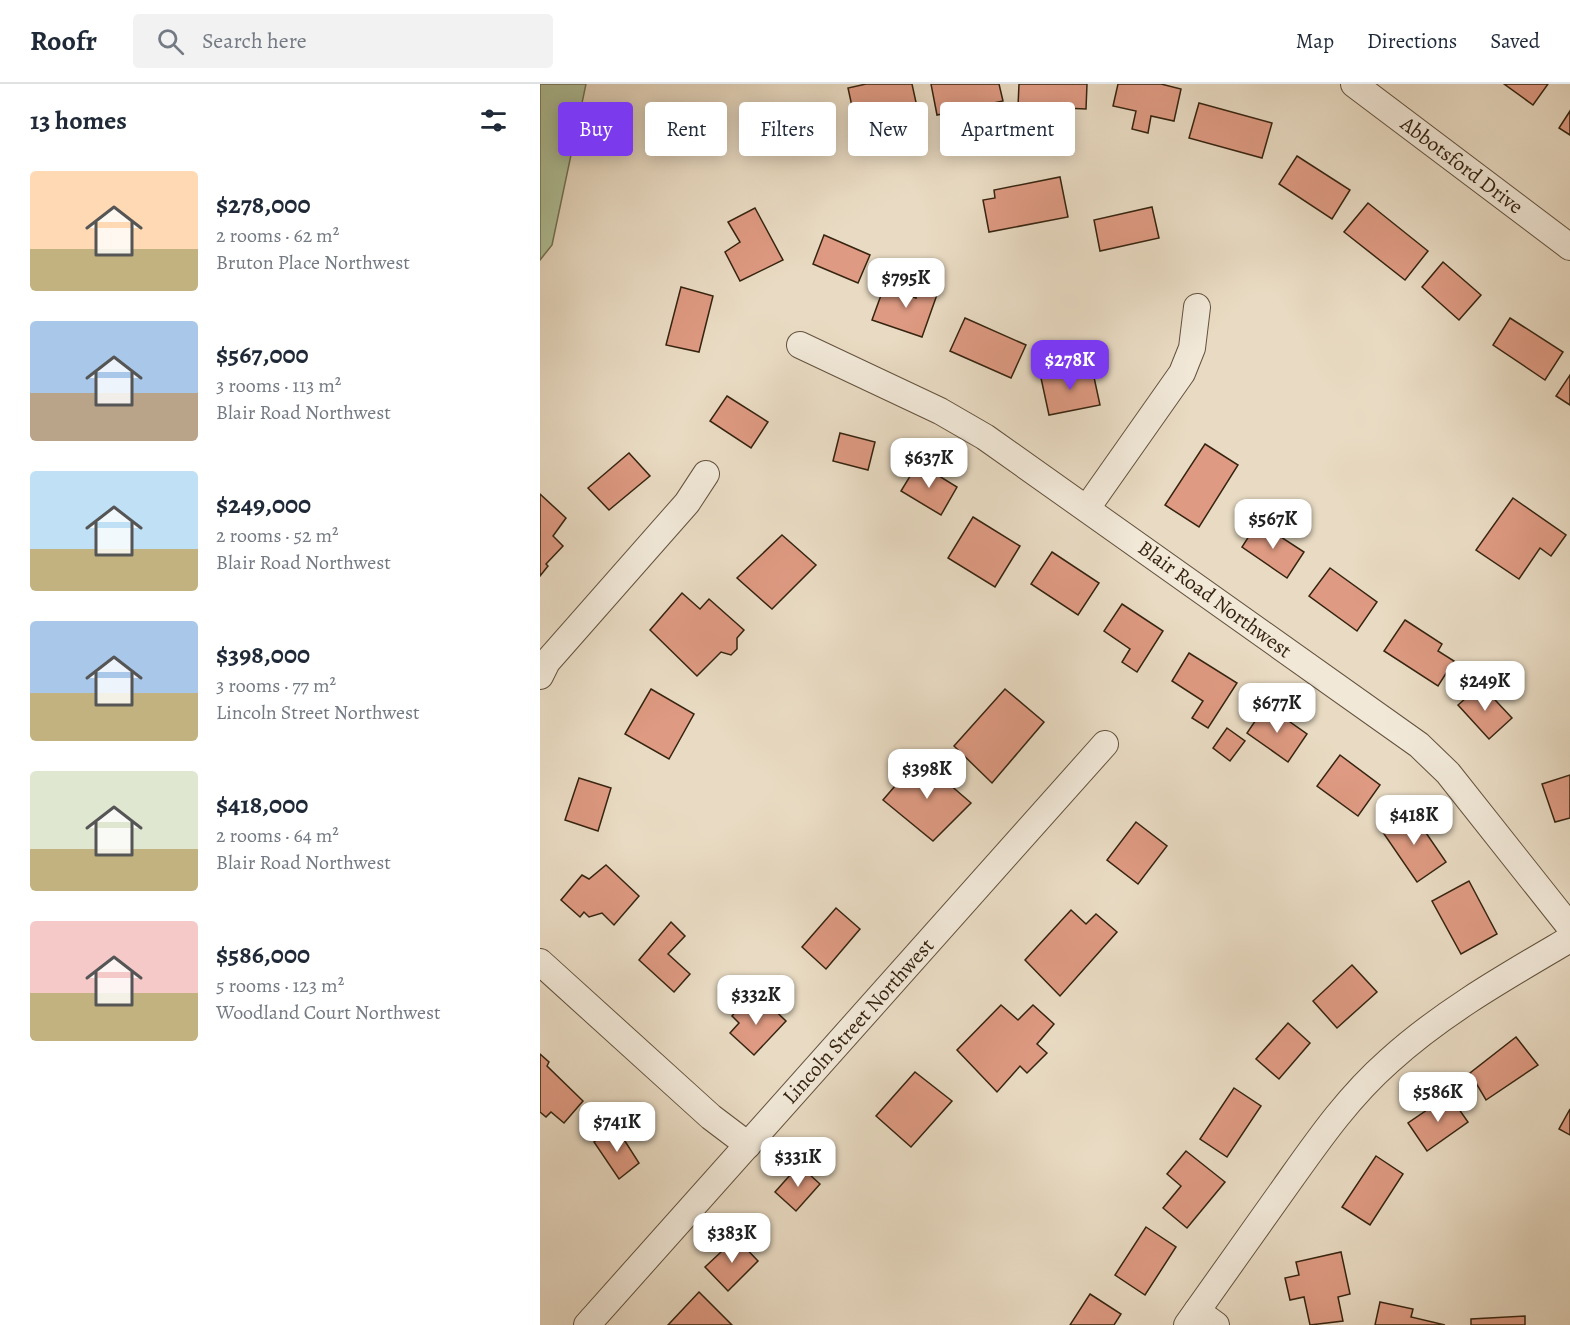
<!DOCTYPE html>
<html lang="en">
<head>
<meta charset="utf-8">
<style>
	:root { --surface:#fff; --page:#f2f2f3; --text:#1f2937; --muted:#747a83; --line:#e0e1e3; --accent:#7c3aed }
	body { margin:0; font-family:Alegreya,serif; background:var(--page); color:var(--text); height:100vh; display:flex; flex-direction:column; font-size:22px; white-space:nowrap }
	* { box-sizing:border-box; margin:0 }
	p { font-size:20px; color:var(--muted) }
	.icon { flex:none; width:33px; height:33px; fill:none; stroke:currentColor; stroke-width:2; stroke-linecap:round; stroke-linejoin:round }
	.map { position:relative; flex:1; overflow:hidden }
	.drawer { display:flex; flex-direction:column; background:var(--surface); width:540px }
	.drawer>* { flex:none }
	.guide { position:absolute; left:18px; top:18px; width:570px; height:54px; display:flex; gap:12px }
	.price { position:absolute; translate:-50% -51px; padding:0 14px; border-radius:12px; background:#fff; color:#222; font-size:20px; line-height:39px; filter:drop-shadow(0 2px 3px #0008) }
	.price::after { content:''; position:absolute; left:50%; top:36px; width:18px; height:14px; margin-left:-9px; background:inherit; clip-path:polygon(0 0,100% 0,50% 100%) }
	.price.on { background:var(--accent); color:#fff }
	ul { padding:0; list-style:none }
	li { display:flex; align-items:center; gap:18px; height:150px; padding:0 30px }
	li span { display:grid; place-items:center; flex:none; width:168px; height:120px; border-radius:6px; color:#555 }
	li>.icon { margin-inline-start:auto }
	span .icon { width:72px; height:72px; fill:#fffc; stroke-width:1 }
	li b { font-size:26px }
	h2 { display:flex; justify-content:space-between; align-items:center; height:72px; padding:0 30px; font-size:26px }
	.chip { padding:0 21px; border-radius:6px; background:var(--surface); box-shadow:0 3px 15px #0003; font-size:21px; line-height:54px }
	.chip.on { background:var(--accent); color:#fff }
	header { display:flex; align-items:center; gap:36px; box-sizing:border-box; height:84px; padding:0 30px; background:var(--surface); border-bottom:2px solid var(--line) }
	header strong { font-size:28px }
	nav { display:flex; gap:33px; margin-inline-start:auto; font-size:21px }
	.search { width:420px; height:54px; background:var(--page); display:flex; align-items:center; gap:15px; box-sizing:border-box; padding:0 21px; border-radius:6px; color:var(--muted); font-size:22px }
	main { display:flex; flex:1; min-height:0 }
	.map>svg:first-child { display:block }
</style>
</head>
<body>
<header>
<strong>Roofr</strong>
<div class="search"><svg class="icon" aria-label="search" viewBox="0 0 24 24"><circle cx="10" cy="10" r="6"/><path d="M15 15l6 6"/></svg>Search here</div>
<nav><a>Map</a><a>Directions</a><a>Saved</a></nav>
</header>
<main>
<section class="drawer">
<h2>13 homes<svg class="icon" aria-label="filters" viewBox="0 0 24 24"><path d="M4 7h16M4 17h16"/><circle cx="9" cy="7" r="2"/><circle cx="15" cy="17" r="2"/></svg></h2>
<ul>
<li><span style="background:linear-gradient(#ffd9b3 65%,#c2b280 0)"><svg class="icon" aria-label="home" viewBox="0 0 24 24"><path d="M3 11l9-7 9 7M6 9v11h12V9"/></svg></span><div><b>$278,000</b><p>2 rooms · 62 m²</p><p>Bruton Place Northwest</p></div></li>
<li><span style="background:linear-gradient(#a9c7e8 60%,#b9a48a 0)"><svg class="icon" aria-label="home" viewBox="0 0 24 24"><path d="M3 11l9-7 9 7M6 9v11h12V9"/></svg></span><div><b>$567,000</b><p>3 rooms · 113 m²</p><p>Blair Road Northwest</p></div></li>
<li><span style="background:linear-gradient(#bfe0f5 65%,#c2b280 0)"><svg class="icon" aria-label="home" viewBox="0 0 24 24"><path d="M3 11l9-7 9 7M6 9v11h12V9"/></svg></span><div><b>$249,000</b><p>2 rooms · 52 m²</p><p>Blair Road Northwest</p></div></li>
<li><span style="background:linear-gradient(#a9c7e8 60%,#c2b280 0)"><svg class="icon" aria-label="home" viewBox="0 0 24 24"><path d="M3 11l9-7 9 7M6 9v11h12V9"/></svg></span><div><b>$398,000</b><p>3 rooms · 77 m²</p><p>Lincoln Street Northwest</p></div></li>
<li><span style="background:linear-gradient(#dfe7d0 65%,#c2b280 0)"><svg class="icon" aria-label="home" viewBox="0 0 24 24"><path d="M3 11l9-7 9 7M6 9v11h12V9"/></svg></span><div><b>$418,000</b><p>2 rooms · 64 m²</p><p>Blair Road Northwest</p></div></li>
<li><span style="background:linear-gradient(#f6c9c9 60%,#c2b280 0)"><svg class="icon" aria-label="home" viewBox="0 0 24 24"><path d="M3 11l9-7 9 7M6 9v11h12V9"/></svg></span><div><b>$586,000</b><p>5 rooms · 123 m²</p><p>Woodland Court Northwest</p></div></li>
</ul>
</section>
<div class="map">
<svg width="1030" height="1241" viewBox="0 0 1030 1241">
	<rect width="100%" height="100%" fill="#e9dbc3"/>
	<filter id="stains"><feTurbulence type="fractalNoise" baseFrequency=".00333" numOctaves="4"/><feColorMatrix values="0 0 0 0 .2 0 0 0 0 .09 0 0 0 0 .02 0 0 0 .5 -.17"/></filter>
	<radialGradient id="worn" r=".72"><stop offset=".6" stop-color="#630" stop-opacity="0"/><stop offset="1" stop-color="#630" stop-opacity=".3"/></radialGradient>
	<polygon fill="#b0c199" stroke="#737254" stroke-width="1.5" points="0,0 46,0 12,161 0,176"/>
	<g fill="#de9a82" stroke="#362410" stroke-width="1.5">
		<polygon points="326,0 372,0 377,23 315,36 308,4"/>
		<polygon points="391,0 459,0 463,17 397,31"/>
		<polygon points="479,0 547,0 546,25 478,22"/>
		<polygon points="578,0 621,0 641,5 634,37 611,32 608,49 592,45 596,27 573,22"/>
		<polygon points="964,0 1008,0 993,21"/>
		<polygon points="659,19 732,39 722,74 649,54"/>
		<polygon points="129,21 178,37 168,69 116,54"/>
		<polygon points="1030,27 1030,51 1019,44"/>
		<polygon points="757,72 810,106 792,135 739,100"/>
		<polygon points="520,93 528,133 449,148 443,116 455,114 454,106"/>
		<polygon points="828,119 888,167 865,196 804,148"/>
		<polygon points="612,123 619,154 560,167 554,136"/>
		<polygon points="215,124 243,176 200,197 185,168 200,158 188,138"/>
		<polygon points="284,151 330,171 318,199 273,180"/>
		<polygon points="903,178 941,211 919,236 882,203"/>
		<polygon points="381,199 399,205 382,253 332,236 344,203 376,214"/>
		<polygon points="141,203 173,212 159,268 126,261"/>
		<polygon points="425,234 486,261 471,294 410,267"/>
		<polygon points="970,234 1023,268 1005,296 953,261"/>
		<polygon points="552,284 560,321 509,331 501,294"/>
		<polygon points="1030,291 1030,321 1016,312"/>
		<polygon points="187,312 228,338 211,364 170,337"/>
		<polygon points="300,349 335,358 328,386 293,377"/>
		<polygon points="665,360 698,381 659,443 625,421"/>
		<polygon points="89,369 110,392 69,426 48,404"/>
		<polygon points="378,379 417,403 401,431 361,407"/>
		<polygon points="0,410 26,434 13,452 23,462 6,480 8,482 0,492"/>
		<polygon points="973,414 1026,451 1011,472 1000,464 979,495 936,466"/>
		<polygon points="433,433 480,462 455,503 408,474"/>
		<polygon points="718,438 764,468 747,494 702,463"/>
		<polygon points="242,451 276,481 232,525 197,494"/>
		<polygon points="512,468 559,499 538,531 491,500"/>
		<polygon points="790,484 837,518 817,547 769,512"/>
		<polygon points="142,509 160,525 169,515 204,546 197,554 197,565 191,571 181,568 157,592 110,546"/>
		<polygon points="582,520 623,547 597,588 582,578 590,565 564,547"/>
		<polygon points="865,536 902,560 898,567 914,577 898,602 844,567"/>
		<polygon points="649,569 697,599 668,644 652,634 663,617 632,597"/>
		<polygon points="941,601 972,634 949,655 918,621"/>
		<polygon points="111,605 154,630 129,675 85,650"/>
		<polygon points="465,605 504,638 452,699 414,662"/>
		<polygon points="726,621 767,650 748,678 707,649"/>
		<polygon points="687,644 705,657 690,677 673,664"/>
		<polygon points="800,671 840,701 818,732 777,702"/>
		<polygon points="379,674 431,719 393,757 343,716"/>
		<polygon points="1030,691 1030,734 1015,738 1002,700"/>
		<polygon points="39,694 71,704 58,747 25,736"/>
		<polygon points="871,727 906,778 877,798 842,747"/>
		<polygon points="596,738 627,762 598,800 567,776"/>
		<polygon points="66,781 99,812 74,841 62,829 49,833 44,828 40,833 21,816 42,791 49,795"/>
		<polygon points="929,797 957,850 921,870 892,817"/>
		<polygon points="296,824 320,845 286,885 262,863"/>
		<polygon points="531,826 546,840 556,830 577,848 520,912 485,876"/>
		<polygon points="131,838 145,852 128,870 150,890 134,908 99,876"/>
		<polygon points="812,881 837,908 797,944 773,917"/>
		<polygon points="224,916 246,937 214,971 190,949 199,939 192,932 204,918 213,926"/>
		<polygon points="461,921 478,936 493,921 514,940 497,960 507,969 487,989 480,982 457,1008 417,966"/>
		<polygon points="748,939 770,959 739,995 716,975"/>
		<polygon points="976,953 998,981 946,1016 930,989"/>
		<polygon points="0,970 9,978 7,982 43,1017 24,1039 11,1028 6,1033 0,1028"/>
		<polygon points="375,988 412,1017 371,1063 336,1032"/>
		<polygon points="694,1004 721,1022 687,1073 660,1055"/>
		<polygon points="909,1011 928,1038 887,1067 868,1039"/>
		<polygon points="1030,1025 1030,1051 1019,1045"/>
		<polygon points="76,1043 99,1079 79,1095 54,1058"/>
		<polygon points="646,1067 685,1098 647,1144 623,1124 641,1102 627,1090"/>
		<polygon points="836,1072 863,1090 830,1141 802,1123"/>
		<polygon points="259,1081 280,1100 256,1127 235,1108"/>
		<polygon points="606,1143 636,1163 605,1211 575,1191"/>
		<polygon points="196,1154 218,1177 188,1207 165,1183"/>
		<polygon points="801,1168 810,1210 798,1213 803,1237 770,1241 764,1213 750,1216 745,1194 759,1191 756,1178"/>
		<polygon points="159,1208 192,1241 128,1241"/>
		<polygon points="550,1210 581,1230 574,1241 530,1241"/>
		<polygon points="840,1218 873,1225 871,1233 905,1241 835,1241"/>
		<polygon points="985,1232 985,1241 931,1241 931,1235"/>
	</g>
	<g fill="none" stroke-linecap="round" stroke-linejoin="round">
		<g stroke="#63523d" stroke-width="28">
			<g id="street">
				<polyline points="814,0 1030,163"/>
				<polyline points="260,261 400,327 445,353 879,661 908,689 1030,843"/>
				<polyline points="547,424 642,289 652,264 657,223"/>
				<polyline points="0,592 7,578 147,419 166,390"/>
				<polyline points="0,878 171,1033 208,1061"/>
				<polyline points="657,1227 676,1241"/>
				<polyline points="47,1241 565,660"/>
				<path d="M647,1241C680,1195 712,1149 745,1103C777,1058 807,1014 849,977C903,928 967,892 1030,855"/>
			</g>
		</g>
		<use href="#street" stroke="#f1e8d8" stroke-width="26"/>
	</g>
	<g text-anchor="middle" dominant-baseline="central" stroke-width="4.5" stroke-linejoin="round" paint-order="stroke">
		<g font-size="21" fill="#362410" stroke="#f1e8d8">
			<text transform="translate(922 81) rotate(37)">Abbotsford Drive</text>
			<text transform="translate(675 515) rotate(36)">Blair Road Northwest</text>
			<text transform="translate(318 937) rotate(-48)">Lincoln Street Northwest</text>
		</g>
	</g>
	<rect width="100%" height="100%" filter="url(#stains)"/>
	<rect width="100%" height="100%" fill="url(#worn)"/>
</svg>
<b class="price" style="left:366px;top:225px">$795K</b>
<b class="price on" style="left:530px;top:307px">$278K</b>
<b class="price" style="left:389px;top:405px">$637K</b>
<b class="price" style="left:733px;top:466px">$567K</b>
<b class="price" style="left:945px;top:628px">$249K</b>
<b class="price" style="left:737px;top:650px">$677K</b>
<b class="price" style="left:387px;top:716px">$398K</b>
<b class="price" style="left:874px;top:762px">$418K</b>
<b class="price" style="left:216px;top:942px">$332K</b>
<b class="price" style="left:898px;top:1039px">$586K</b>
<b class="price" style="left:77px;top:1069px">$741K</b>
<b class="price" style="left:258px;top:1104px">$331K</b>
<b class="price" style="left:192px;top:1180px">$383K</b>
<div class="guide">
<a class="chip on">Buy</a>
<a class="chip">Rent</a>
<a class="chip">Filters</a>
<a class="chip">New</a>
<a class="chip">Apartment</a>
</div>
</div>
</main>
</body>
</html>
